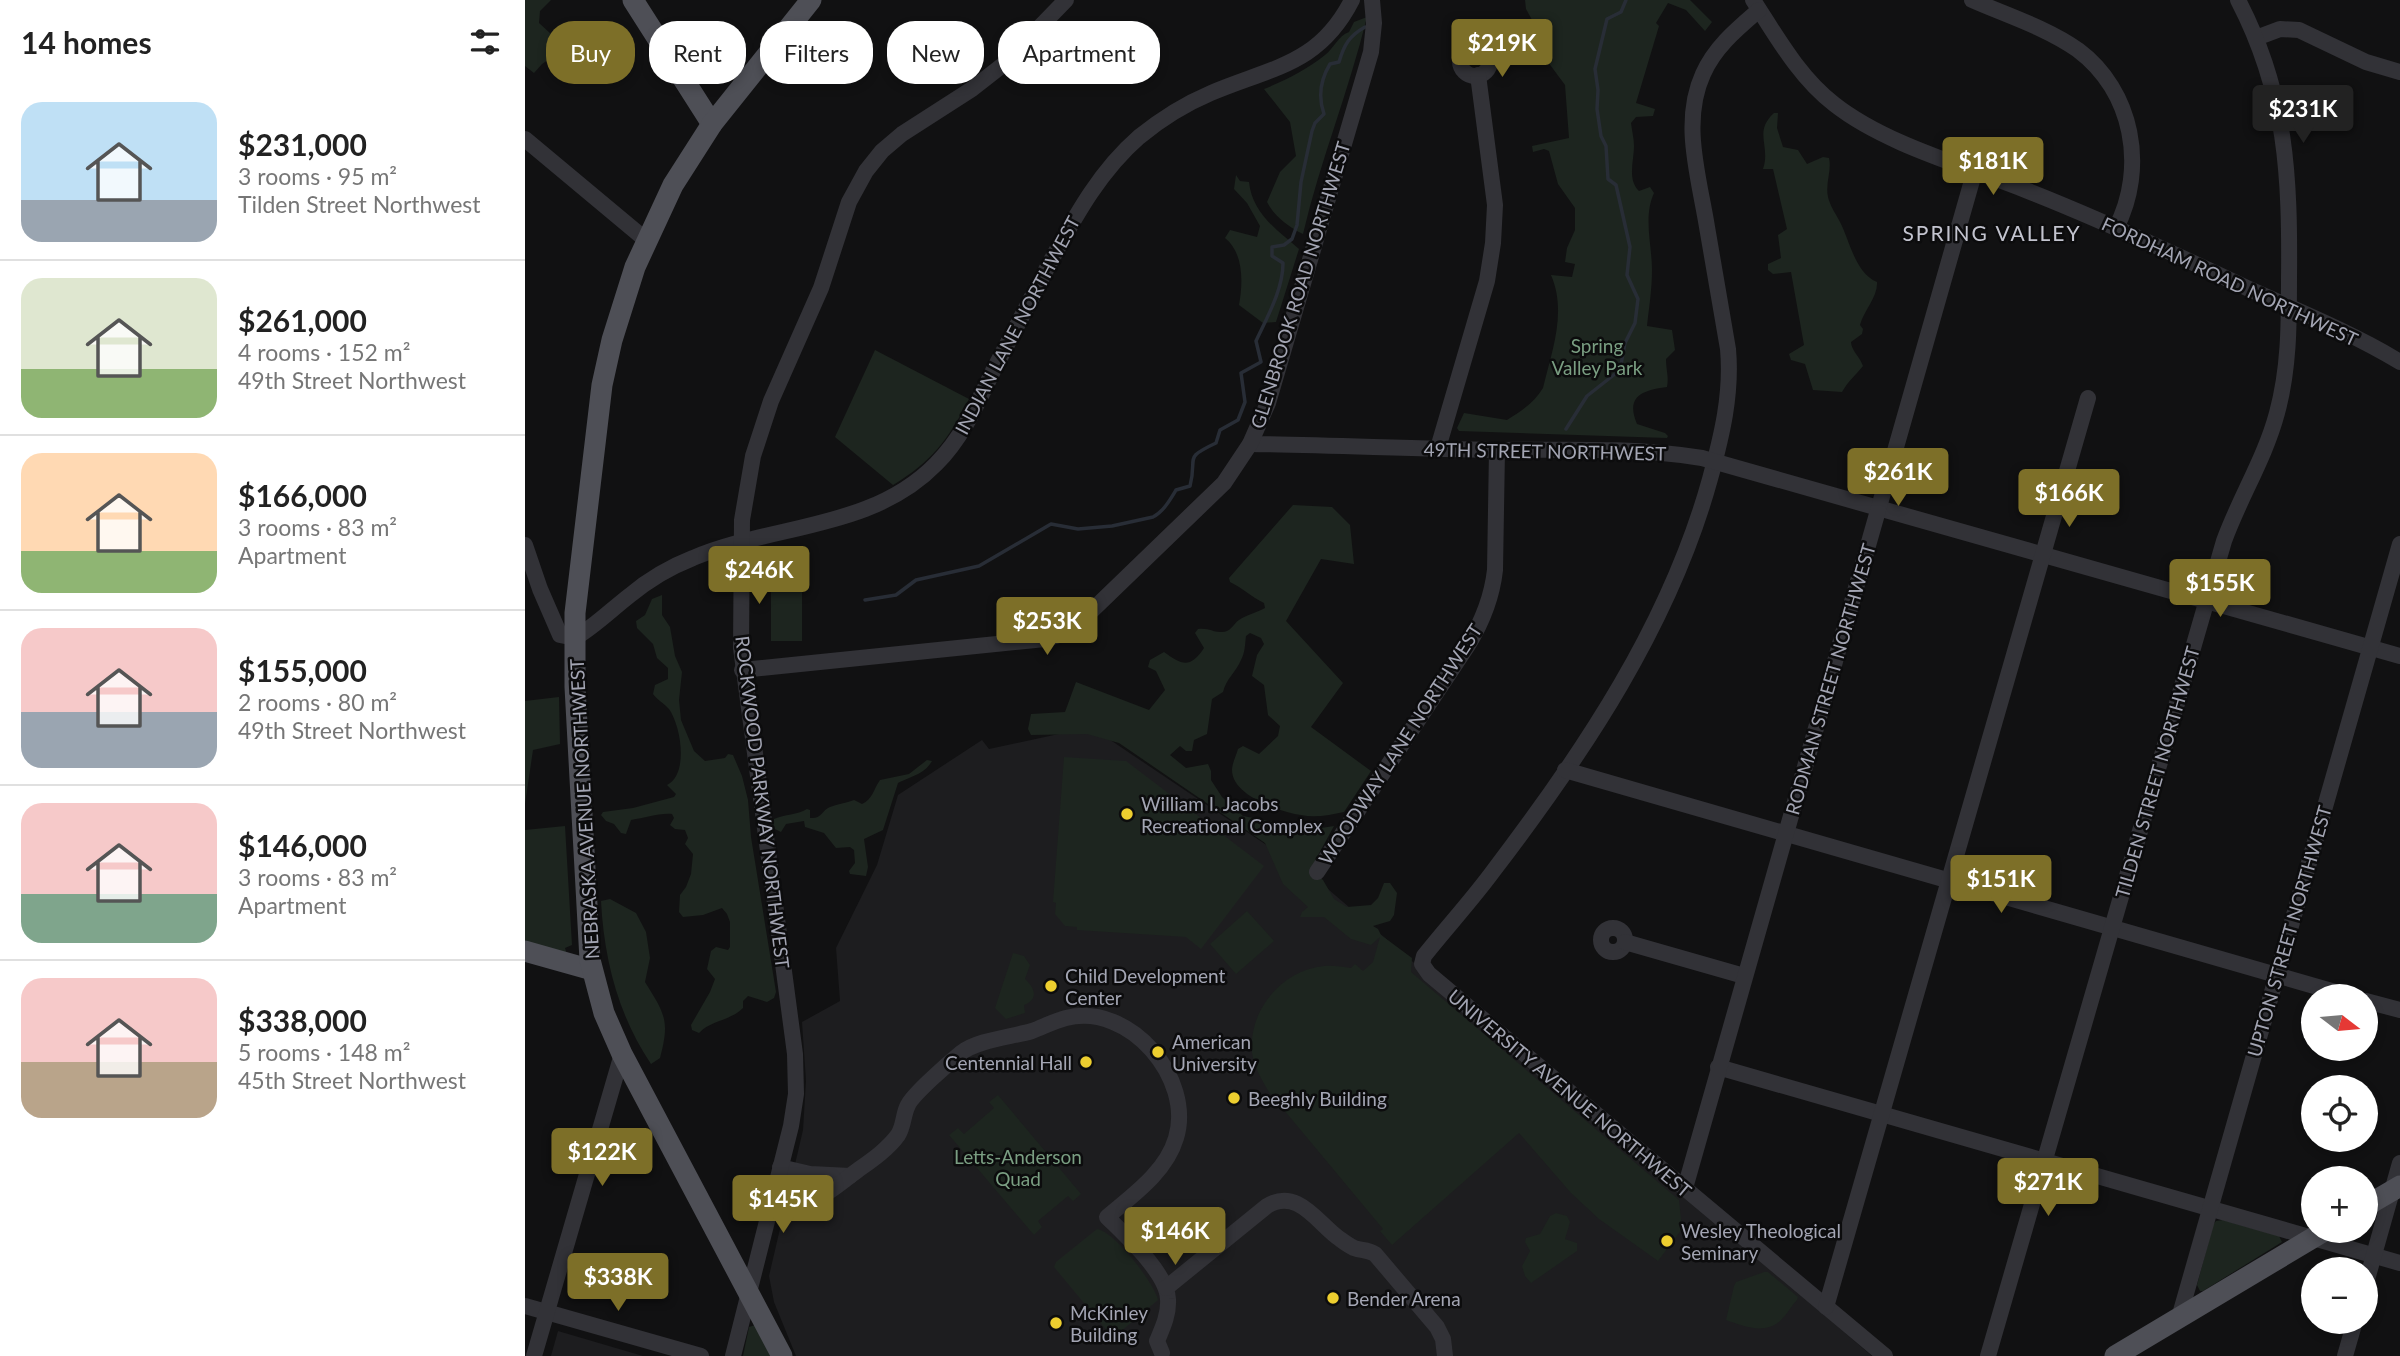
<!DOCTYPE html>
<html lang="en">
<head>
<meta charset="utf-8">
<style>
	:root { --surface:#fff; --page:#f6f6f6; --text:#222; --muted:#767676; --line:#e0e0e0; --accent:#7d6f28 }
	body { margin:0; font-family:Lato,sans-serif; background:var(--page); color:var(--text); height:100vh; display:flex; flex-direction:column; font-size:26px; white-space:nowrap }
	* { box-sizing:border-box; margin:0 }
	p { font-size:23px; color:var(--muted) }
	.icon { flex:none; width:38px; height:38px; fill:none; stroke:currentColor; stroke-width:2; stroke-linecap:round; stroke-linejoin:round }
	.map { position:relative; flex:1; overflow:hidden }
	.sheet { display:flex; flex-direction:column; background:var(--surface); width:525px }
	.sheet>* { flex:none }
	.banner { position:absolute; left:21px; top:21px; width:665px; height:63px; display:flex; gap:14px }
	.needle { width:46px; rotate:106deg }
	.controls { position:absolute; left:1776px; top:984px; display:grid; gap:14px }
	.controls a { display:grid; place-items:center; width:77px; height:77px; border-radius:50%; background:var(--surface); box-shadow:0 4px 10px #0003; font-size:35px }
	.price { position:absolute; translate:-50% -60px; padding:0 16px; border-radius:7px; background:var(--accent); color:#fff; font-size:23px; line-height:46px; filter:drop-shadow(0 2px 4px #0008) }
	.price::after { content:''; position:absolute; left:50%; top:42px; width:21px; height:16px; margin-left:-10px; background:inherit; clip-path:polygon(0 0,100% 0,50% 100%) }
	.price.on { background:#222; color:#fff }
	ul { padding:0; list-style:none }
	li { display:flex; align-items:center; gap:21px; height:175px; padding:0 21px }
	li+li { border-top:2px solid var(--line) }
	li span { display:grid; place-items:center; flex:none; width:196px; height:140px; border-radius:21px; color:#555 }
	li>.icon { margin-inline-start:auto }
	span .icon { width:84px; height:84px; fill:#fffc; stroke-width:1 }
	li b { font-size:30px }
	h2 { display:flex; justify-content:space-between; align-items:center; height:84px; padding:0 21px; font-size:30px }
	.pill { padding:0 24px; border-radius:28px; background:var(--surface); box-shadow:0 4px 10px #0003; font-size:24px; line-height:63px }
	.pill.on { background:var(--accent); color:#fff }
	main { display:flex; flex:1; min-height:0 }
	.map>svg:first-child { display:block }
</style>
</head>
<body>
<main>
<section class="sheet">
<h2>14 homes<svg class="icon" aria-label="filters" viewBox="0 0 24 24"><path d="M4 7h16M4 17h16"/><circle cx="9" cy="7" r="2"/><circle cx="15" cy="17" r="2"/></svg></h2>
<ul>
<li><span style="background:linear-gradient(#bfe0f5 70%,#9aa5b1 0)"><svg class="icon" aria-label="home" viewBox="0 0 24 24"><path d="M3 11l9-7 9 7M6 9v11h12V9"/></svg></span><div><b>$231,000</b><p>3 rooms · 95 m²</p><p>Tilden Street Northwest</p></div></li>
<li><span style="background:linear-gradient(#dfe7d0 65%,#8fb573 0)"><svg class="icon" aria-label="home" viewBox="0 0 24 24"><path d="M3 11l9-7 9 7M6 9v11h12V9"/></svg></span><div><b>$261,000</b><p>4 rooms · 152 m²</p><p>49th Street Northwest</p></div></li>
<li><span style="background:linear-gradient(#ffd9b3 70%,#8fb573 0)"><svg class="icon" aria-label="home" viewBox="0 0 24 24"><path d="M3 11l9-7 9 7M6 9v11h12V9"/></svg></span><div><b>$166,000</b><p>3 rooms · 83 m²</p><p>Apartment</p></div></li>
<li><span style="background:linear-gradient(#f6c9c9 60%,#9aa5b1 0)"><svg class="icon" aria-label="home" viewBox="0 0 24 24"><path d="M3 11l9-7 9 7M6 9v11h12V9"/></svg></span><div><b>$155,000</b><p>2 rooms · 80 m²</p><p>49th Street Northwest</p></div></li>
<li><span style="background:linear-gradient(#f6c9c9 65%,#7fa58c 0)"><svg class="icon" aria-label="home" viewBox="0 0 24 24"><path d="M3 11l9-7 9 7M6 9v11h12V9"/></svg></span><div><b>$146,000</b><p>3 rooms · 83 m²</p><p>Apartment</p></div></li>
<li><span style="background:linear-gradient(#f6c9c9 60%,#b9a48a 0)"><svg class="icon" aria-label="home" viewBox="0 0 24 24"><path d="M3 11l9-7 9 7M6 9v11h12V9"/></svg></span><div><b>$338,000</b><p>5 rooms · 148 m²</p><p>45th Street Northwest</p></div></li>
</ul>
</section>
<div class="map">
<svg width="1875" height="1356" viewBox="0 0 1875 1356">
	<rect width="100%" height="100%" fill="#111112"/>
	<g fill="#1d1d1f">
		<polygon points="566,727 789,877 1347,1356 271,1356 249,1302 244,1276 278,1130 281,1081 277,1022 315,1001 311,948 352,865 373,795 457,740 464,749"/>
		<polygon points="33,1331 118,1356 26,1356"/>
	</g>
	<g fill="#1d251f">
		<polygon points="0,0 26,0 15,11 14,23 39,46 43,54 58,67 69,71 71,78 66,83 56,77 48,77 30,55 17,64 9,73 0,66"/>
		<path d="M1000,0H1165L1187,22L1180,31L1161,10L1143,3L1131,23L1134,26L1111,103L1130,109L1128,116L1111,117L1106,123C1107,131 1109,139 1109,146C1109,161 1102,179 1114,191L1125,187L1129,193C1118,217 1127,245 1127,270C1127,289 1124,308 1122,326L1147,330L1150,350L1141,359C1141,370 1144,376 1142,387C1118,390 1100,396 1112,424L1140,433L1143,436L1142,438L934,431L932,428L939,413L982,420C996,411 1009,403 1018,388C1027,351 1042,312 1026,275L1047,277L1050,264L1040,262L1042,248L1050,230V208L1033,184L1024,151L1019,149L1008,152L1007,146L1044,138L1040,85L1020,58L1017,38L1001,9Z"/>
		<path d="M842,17C824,91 795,161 778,234C764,227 749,216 742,202L755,172L771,156L765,122L739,89C761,80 781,70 800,55C809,48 813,36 824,32L829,22Z"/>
		<path d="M1249,113H1253L1252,128L1258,147L1273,150L1282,164L1298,157L1304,158C1307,171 1300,183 1303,197C1305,206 1311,214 1315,222C1325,241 1330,273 1352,282C1353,297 1339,310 1335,325L1338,329L1337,334L1326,342C1326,350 1335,357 1338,366C1330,376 1323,381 1317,392L1288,390L1280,364L1266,360L1264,354L1279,345L1266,272L1248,274L1243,270V264L1256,258L1253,235L1262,229L1248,169H1238C1246,146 1228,132 1249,113Z"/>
		<path d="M711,175L715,181L724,182C727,213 752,230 774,249L751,322L738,323L714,305C718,283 719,253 700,238L705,230L732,237L735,226L722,203L709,189Z"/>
		<path d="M350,350L444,399C424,439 406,462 368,485L310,437Z"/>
		<path d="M768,505L807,507L825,525L829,564L796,559L761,621L818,683L786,727L846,771L819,812C805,815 790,818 776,815C756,812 707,796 707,770C707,764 711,756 713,749L718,746L734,754L753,736L755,726L743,715L739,685L727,676L732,655L739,644L736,638L725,633L721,636C720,644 720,653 716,660C711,672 701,679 698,692L687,699L682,734L669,740L667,751H661L655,746L645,755L661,768L683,764L686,771V780L697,797L718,816L775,827L796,828L809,826L785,870L798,880L809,899L822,907L846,905L853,898L859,883H865L872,893L869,915L865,921L848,926L853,929L856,935L887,958L886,972L1154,1200L1157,1229L1133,1261L1074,1219L1046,1193L994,1133L867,1245L855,1231L858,1229L744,1092C737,1081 729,1066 727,1053C723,1010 757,970 799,966C808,965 817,967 826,968L830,964L838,971L848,962L855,937L846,945L826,939L799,917H775L777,912L783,907L758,884L740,843L594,743L562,734L506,735L503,729L506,714L540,712L551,682L624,710L640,690L631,671L623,667L625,660L639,652C657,665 665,669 679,648L670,633L673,629C685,628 687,632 695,632C706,633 707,625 714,620C719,616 733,612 740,608L739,603C726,597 718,588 705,582L704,578Z"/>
		<polygon points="246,583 274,583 277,586 277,641 246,641"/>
		<path d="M137,595V615L145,627L150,656L157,672L154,700L156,720L169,751L180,761L200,758L203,754L208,755L217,776L223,800L226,837L251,992L249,998L242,1002L223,996L218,1001V1008C205,1021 186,1020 174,1033L167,1030L166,1025L185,992L190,979L182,969L186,951L191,947L203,950L205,947V922L202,914L197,908L178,915L158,917L154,912L155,895L161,887L166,874L168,854L160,844L163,838L160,830L150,829L145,825L149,818L147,814C133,813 120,818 106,820L101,834L96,833L89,824L81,821L76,815L78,812L108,808L149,797L151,794L142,785C164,774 156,726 144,709C139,703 132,700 128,694L130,685L143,679V668L132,658L128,644L112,628L111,621L120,615L127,599Z"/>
		<polygon points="34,697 35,744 8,750 0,804 0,701"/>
		<polygon points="539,757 601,761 739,866 676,949 661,937 552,930 552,927 540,926 530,914 531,903 528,902"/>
		<path d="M402,760L407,761C399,775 386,776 373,783L358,830L339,839L343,867L341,876L325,874L324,871L330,863L329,850L325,847L311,848L299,833L280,827L279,821L261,824L256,832L248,828L249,819C260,814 272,815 282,809L285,810V818C297,819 296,811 305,807C313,804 321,803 329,800L337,804C348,799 348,790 355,780L384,774Z"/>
		<polygon points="40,826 47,945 40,948 43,958 0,945 0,830"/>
		<path d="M85,899L111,913L121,932L125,958L120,982C140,1014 145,1021 135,1058L126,1064C93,1015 79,959 76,901Z"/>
		<polygon points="722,911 749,941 711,974 685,944"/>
		<path d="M488,953L499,956L505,965L500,979C510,988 514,999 499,1005L500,1013L481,1019L470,1008Z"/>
		<polygon points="473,1095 556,1194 548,1201 543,1196 513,1221 517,1227 509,1235 424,1135 433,1128 439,1134 469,1108 464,1102"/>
		<polygon points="1031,1213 1042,1216 1045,1222 1040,1239 1052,1243 1052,1251 1006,1283 1000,1276 997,1266 1005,1251 1000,1242 1001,1238 1015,1234 1025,1216"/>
		<polygon points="1698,1220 1754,1236 1757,1242 1678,1291 1675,1291 1672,1285 1688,1225 1691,1221"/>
		<path d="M572,1229C589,1231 630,1284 633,1300L588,1338L529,1267L531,1262Z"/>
		<path d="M1239,1272H1243L1273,1297L1272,1300C1266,1306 1262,1315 1255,1321C1239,1335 1218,1326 1201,1320L1209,1286L1211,1282Z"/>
		<polygon points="230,1325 248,1356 218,1356 224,1327"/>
	</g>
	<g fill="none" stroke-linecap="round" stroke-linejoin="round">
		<g stroke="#282d36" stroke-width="3.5">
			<polyline points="1041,429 1062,396 1095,370 1100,343 1110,323 1113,299 1102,275 1105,247 1091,185 1083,179 1081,146 1076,136 1072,109 1073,90 1070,69 1082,19 1096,12 1101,0"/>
			<path d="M340,600L371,595L391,580L454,566L526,524L553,529L587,526L628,517C638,512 645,500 651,490L665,486C673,456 657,459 691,443L695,430L713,420L720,402L716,373L736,362L731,341C742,317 758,290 758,263L747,256V247L759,245L767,239L772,225L776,182L787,131L790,123L799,114C793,97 796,79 805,64L814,62C819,45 824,36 840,27"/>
		</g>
		<g stroke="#323237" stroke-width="16">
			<path d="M1228,0C1252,37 1274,77 1309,104C1361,145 1441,166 1503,191C1577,220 1650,254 1722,288C1773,311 1827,333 1875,362"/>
			<path d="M1447,0C1481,15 1522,28 1553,50C1608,91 1622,168 1591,228"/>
			<path d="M1234,10C1212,29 1190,47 1178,74C1156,122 1174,177 1182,227C1189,267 1196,308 1203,349C1207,394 1197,435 1185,479C1145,624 1059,752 969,870C947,900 922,927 899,956L897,964L904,974L1360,1356"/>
			<polyline points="1731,38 1755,29 1774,30 1841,62 1875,72"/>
			<circle cx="950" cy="61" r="15"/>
			<polyline points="0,139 121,240"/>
			<path d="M725,444C807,445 889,449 970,450C1040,450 1108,447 1177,458L1875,656"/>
			<polyline points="913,448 962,281 968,243 970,205 953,75"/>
			<path d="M0,545L15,589L35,635L50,638C70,626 86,610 104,596C123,580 145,567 168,558C248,524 347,530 411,464C438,437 453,402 469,369C489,332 508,294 528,257C552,213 576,170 614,137C636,119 660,104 686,93C747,67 794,65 827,0"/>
			<polyline points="217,670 520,639 537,634 553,624 699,483 725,444 743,403 846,52 849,23 847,0"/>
			<polyline points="1040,770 1824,996"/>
			<path d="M792,872L943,645C957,622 967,597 970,570L972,450"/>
			<circle cx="1088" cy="940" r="12"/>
			<polyline points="1100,942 1219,976"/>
			<polyline points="1841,1001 1875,1010"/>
			<polyline points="1193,1067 1875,1263"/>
			<polyline points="255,1167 285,1174 325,1176"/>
			<polyline points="1160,1188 1450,170"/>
			<path d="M247,1201C292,1207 300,1194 333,1170C347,1160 363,1149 373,1135C379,1126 378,1114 383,1105C388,1094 425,1062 436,1053C452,1040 487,1037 507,1031C518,1027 529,1021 541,1018C605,1002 669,1079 651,1138C641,1172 608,1195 582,1217C600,1235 642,1273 643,1299C644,1314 638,1327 632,1341L637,1353"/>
			<polyline points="1841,1283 1875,1163"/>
			<path d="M641,1288L742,1206C773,1187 793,1224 815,1239C819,1242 825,1246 829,1248C837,1251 842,1249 850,1254L912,1327L918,1339L920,1356"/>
			<polyline points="0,1306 176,1356"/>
			<polyline points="1301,1307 1563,398"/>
			<polyline points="1654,1318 1875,544"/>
			<polyline points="9,1356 97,1054"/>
			<polyline points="208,1356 266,1126 271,1094 270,1054 216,648 217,520 228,456 246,401 296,288 324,202 341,171 357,151 377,134 447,89 479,64 541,0"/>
			<path d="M1463,1356L1699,541C1715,497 1740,458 1752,413C1764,369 1764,325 1764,280C1765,177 1762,94 1713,0"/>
			<polyline points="1820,1356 1830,1321"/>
		</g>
		<g stroke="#4e4f56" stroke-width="21">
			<polyline points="108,0 187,124"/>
			<polyline points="0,951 67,970"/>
			<polyline points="1841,1206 1875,1186"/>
			<polyline points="257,1356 97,1054 79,1013 65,960 50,687 50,613 77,385 87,340 110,267 148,185 187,124 286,0"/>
			<polyline points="1590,1356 1801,1230"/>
		</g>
	</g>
	<g fill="#edce2f" stroke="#0c0c0d" stroke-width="2.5">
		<circle cx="602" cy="814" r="7"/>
		<circle cx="526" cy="986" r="7"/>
		<circle cx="633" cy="1052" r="7"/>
		<circle cx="561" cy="1062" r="7"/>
		<circle cx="709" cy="1098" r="7"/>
		<circle cx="1142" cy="1241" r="7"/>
		<circle cx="808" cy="1298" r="7"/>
		<circle cx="531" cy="1323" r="7"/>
	</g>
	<g text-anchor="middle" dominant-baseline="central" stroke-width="5" stroke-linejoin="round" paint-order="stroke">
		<g font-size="19" fill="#a3a5b3" stroke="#0c0c0d">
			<text transform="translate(1705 281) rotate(25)">FORDHAM ROAD NORTHWEST</text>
			<text transform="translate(775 285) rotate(-73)">GLENBROOK ROAD NORTHWEST</text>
			<text transform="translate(492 325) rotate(-62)">INDIAN LANE NORTHWEST</text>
			<text transform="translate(1020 451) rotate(1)">49TH STREET NORTHWEST</text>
			<text transform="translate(1305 679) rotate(-74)">RODMAN STREET NORTHWEST</text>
			<text transform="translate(875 744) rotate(-57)">WOODWAY LANE NORTHWEST</text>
			<text transform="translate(1632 772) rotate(-74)">TILDEN STREET NORTHWEST</text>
			<text transform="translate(238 802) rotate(83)">ROCKWOOD PARKWAY NORTHWEST</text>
			<text transform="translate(59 809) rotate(-93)">NEBRASKA AVENUE NORTHWEST</text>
			<text transform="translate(1764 931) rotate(-74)">UPTON STREET NORTHWEST</text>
			<text transform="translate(1045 1093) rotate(40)">UNIVERSITY AVENUE NORTHWEST</text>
		</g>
		<g font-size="19" fill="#7a9e82" stroke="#0c0c0d">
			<text x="1072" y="345">Spring<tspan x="1072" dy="22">Valley Park</tspan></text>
			<text x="493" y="1156">Letts-Anderson<tspan x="493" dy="22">Quad</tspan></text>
		</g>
		<g font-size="19" fill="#a3a5b3" stroke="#0c0c0d" text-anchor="start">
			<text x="616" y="803">William I. Jacobs<tspan x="616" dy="22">Recreational Complex</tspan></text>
			<text x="540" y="975">Child Development<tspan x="540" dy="22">Center</tspan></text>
			<text x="647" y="1041">American<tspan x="647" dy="22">University</tspan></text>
			<text x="547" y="1062" text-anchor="end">Centennial Hall</text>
			<text x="723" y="1098">Beeghly Building</text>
			<text x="1156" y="1230">Wesley Theological<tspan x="1156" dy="22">Seminary</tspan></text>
			<text x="822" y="1298">Bender Arena</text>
			<text x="545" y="1312">McKinley<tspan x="545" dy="22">Building</tspan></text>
		</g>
		<g font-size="21" letter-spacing="2" fill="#c3c4cf" stroke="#0c0c0d">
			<text x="1467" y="232">SPRING VALLEY</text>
		</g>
	</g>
</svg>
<div class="controls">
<a><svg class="needle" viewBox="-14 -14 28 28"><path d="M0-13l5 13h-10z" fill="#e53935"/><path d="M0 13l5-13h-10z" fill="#767676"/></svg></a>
<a><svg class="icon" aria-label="locate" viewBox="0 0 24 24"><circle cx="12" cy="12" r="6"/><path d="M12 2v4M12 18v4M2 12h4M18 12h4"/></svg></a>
<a>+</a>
<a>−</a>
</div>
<b class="price" style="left:977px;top:79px">$219K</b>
<b class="price on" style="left:1778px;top:145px">$231K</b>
<b class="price" style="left:1468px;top:197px">$181K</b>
<b class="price" style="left:1373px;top:508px">$261K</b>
<b class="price" style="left:1544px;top:529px">$166K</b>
<b class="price" style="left:234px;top:606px">$246K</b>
<b class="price" style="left:1695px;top:619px">$155K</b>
<b class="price" style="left:522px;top:657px">$253K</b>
<b class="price" style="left:1476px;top:915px">$151K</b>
<b class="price" style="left:77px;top:1188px">$122K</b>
<b class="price" style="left:1523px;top:1218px">$271K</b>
<b class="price" style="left:258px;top:1235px">$145K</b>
<b class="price" style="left:650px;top:1267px">$146K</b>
<b class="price" style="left:93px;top:1313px">$338K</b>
<div class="banner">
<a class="pill on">Buy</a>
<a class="pill">Rent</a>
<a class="pill">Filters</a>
<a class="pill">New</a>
<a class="pill">Apartment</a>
</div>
</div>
</main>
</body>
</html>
